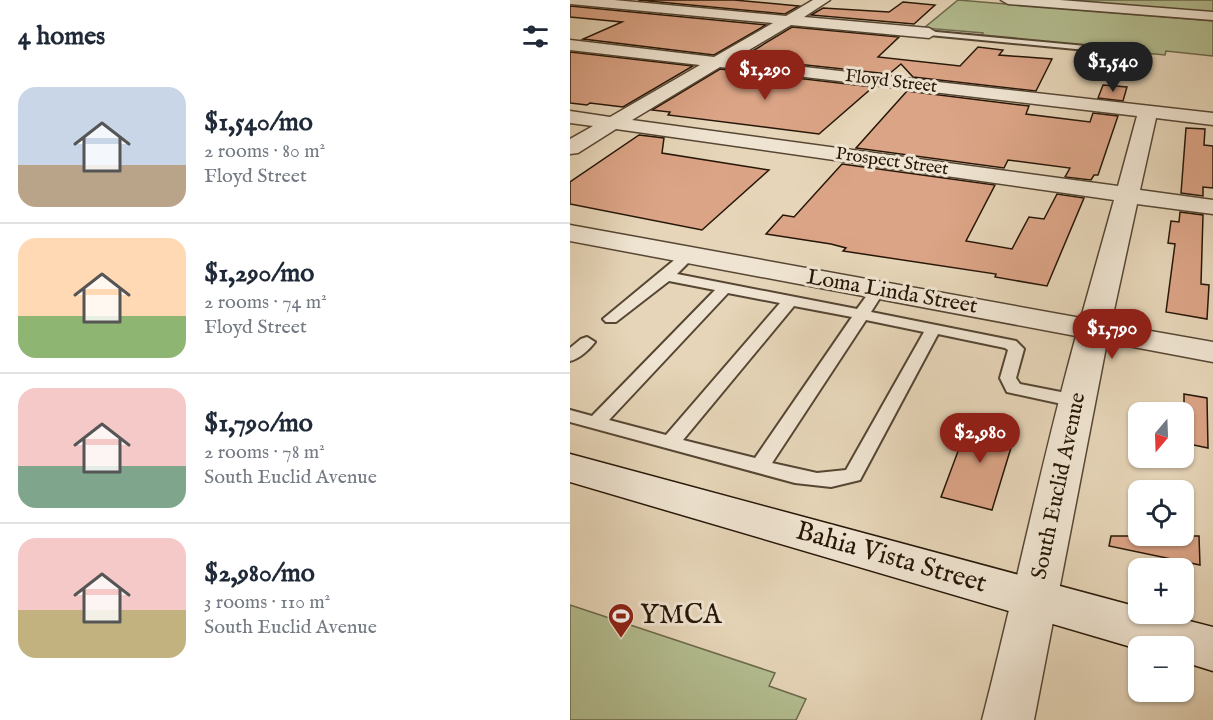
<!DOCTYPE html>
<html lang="en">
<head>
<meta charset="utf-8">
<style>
	:root { --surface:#fff; --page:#f2f2f3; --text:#1f2937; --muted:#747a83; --line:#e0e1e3; --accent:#8f2418 }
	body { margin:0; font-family:"IM FELL English",serif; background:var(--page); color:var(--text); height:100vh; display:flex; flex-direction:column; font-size:22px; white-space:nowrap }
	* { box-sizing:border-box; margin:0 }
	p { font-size:20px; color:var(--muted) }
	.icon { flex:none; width:33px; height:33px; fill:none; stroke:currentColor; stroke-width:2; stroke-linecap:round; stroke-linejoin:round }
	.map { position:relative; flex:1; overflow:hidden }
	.side { display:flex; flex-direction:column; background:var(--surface); width:570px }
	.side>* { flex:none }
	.needle { width:39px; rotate:199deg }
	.buttons { position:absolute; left:558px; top:402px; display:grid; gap:12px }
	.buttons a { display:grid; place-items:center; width:66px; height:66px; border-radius:12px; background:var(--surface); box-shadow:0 2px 4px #0004; font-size:30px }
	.price { position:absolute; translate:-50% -51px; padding:0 14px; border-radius:21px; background:var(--accent); color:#fff; font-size:20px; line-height:39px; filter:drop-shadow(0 2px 3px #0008) }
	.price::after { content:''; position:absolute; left:50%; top:36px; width:18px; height:14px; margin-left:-9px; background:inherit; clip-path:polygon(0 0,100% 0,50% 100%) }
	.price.on { background:#222; color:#fff }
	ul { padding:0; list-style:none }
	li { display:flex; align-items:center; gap:18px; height:150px; padding:0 18px }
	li+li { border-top:2px solid var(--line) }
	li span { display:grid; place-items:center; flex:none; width:168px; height:120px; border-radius:18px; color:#555 }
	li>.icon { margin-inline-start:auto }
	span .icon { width:72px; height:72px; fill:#fffc; stroke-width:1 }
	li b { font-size:26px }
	h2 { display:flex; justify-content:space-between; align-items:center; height:72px; padding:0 18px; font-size:26px }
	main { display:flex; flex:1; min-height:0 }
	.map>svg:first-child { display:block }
</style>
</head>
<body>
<main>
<section class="side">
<h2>4 homes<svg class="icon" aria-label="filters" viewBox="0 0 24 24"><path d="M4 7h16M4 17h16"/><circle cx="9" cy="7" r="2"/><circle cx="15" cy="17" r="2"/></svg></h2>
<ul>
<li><span style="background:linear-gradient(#c9d6e8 65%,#b9a48a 0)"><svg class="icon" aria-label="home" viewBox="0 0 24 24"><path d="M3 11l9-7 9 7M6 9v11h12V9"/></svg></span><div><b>$1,540/mo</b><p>2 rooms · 80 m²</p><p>Floyd Street</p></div></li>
<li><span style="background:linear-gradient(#ffd9b3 65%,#8fb573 0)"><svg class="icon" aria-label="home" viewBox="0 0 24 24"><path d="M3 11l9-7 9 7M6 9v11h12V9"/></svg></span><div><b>$1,290/mo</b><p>2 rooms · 74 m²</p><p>Floyd Street</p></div></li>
<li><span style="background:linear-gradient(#f6c9c9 65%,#7fa58c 0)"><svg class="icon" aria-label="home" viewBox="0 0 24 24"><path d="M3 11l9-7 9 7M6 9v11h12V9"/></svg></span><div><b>$1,790/mo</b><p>2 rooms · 78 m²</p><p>South Euclid Avenue</p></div></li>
<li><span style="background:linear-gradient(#f6c9c9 60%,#c2b280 0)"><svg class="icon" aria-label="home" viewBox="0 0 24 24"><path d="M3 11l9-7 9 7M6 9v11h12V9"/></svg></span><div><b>$2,980/mo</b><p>3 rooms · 110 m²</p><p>South Euclid Avenue</p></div></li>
</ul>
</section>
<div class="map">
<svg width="643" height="720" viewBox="0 0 643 720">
	<rect width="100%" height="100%" fill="#e6d5b8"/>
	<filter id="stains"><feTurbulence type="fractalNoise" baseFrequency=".00333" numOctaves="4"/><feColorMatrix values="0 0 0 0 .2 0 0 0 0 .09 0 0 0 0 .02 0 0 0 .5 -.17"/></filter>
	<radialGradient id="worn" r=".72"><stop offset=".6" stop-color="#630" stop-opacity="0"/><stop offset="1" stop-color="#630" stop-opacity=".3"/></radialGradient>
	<g fill="#b3bd90" stroke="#6c6a4c" stroke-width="1.5">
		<polygon points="388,0 643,21 643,56 596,51 595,55 411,37 413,33 354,28"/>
		<polygon points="459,0 643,0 643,14"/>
		<polygon points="0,605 205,673 199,686 236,699 226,720 0,720"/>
	</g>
	<g fill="#dba486" stroke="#261607" stroke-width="1.5">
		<polygon points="68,0 164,0 229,6 215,14"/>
		<polygon points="333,2 365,5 344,24 241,15 253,8 319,12"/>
		<polygon points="0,6 196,25 144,55 13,39 52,22 0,17"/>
		<polygon points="222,27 329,37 308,57 390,66 408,47 433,50 429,55 482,59 466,91 343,77 331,64 319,74 171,58"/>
		<polygon points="0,52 123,66 53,107 20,103 17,105 0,103"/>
		<polygon points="150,69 303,87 249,134 98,115 100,112 82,110"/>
		<polygon points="533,85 557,87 553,101 528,98"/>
		<polygon points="337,91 459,106 456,114 520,122 523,113 548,116 528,175 524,175 521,180 495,177 500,168 438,160 434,168 286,148"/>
		<polygon points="616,128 635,129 634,145 643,146 643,188 633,187 633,196 611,193"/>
		<polygon points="69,135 94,138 92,153 199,170 132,230 0,204 0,182"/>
		<polygon points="272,164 425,185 396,241 442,249 459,217 474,219 487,194 514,198 477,286 425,277 426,274 273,251 276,248 261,244 196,234 213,215 224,217"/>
		<polygon points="610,212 633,215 631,284 639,285 637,319 596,312 605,244 598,243 601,221 609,222"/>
		<polygon points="614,394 637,398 638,448 614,443"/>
		<polygon points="400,419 447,428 422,510 371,497"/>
		<polygon points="541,536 629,536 630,565 539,546"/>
	</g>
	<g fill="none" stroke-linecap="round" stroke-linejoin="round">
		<g stroke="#564633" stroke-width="4">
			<g id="lane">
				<polygon points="356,31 516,46 520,48 516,50 359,35 355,33"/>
				<path d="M119,251L126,255L107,274L287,309L303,287H313L315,290L301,312L446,341L454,349L446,378L450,384L506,395L512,397L515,401L512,405L506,407L437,392L430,378L438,350L435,348L368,334L290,480L261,487L225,483L0,422V410L22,416L145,290L99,281L46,322H36L33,319L114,252ZM158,293L210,303L96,435L39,420ZM224,306L282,317L185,458L113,440ZM296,320L354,332L276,470L247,473L202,463Z"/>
				<path d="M17,337L25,342C19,350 9,359 0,361V348L11,339Z"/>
			</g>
		</g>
		<g stroke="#564633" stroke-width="3">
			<g id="street">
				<path d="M0,0H44L216,16L243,0H260L234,17L359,28L367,33L359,38L221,25L164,59L643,113V125L586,118L570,190L643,200V214L567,204L541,324L643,342V362L537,342L464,720H412C445,592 471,463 506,336L0,241V225L511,318L544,200L46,129L8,153L0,154V139L23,126L0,123V111L40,117L130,65L0,50V40L144,57L203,23L0,4ZM150,67L567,116L548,186L62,120Z"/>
				<polygon points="431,0 490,0 643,12 643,20 438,4"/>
			</g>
		</g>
		<g stroke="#261607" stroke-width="3">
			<polygon id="secondary" points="0,454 568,607 568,614 592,614 643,627 643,671 614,662 614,646 568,646 568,649 0,482"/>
		</g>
		<use href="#lane" fill="#efe4d1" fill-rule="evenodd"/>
		<use href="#street" fill="#efe4d1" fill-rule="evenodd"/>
		<use href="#secondary" fill="#efe4d1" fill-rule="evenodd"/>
	</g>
	<defs>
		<g id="stadium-pin" transform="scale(1.35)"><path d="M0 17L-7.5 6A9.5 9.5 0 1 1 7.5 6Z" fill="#8f2418" stroke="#efe4d1"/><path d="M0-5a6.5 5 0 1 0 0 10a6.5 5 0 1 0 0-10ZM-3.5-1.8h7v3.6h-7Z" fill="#fff"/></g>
	</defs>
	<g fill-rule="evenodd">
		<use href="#stadium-pin" x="51" y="616"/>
	</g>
	<g text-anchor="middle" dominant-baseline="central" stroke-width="6" stroke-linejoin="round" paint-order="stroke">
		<g font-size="18" fill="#261607" stroke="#efe4d1">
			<text transform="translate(321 82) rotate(7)">Floyd Street</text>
			<text transform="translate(322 162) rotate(8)">Prospect Street</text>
		</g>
		<g font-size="22" fill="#261607" stroke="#efe4d1">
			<text transform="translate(322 292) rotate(10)">Loma Linda Street</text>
			<text transform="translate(489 486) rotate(-78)">South Euclid Avenue</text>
		</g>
		<g font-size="27" fill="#261607" stroke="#efe4d1">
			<text transform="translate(321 558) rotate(16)">Bahia Vista Street</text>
		</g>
		<g font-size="27" fill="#261607" stroke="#efe4d1" text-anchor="start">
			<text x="70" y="616">YMCA</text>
		</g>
	</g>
	<rect width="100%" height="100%" filter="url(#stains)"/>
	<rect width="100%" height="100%" fill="url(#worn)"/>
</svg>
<div class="buttons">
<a><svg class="needle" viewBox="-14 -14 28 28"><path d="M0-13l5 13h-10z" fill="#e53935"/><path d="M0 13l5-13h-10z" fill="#747a83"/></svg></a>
<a><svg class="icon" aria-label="locate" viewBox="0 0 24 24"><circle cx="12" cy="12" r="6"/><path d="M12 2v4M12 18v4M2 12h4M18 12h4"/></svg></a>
<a>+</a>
<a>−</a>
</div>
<b class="price on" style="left:543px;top:93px">$1,540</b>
<b class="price" style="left:195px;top:101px">$1,290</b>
<b class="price" style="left:542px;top:360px">$1,790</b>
<b class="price" style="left:410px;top:464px">$2,980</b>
</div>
</main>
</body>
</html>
